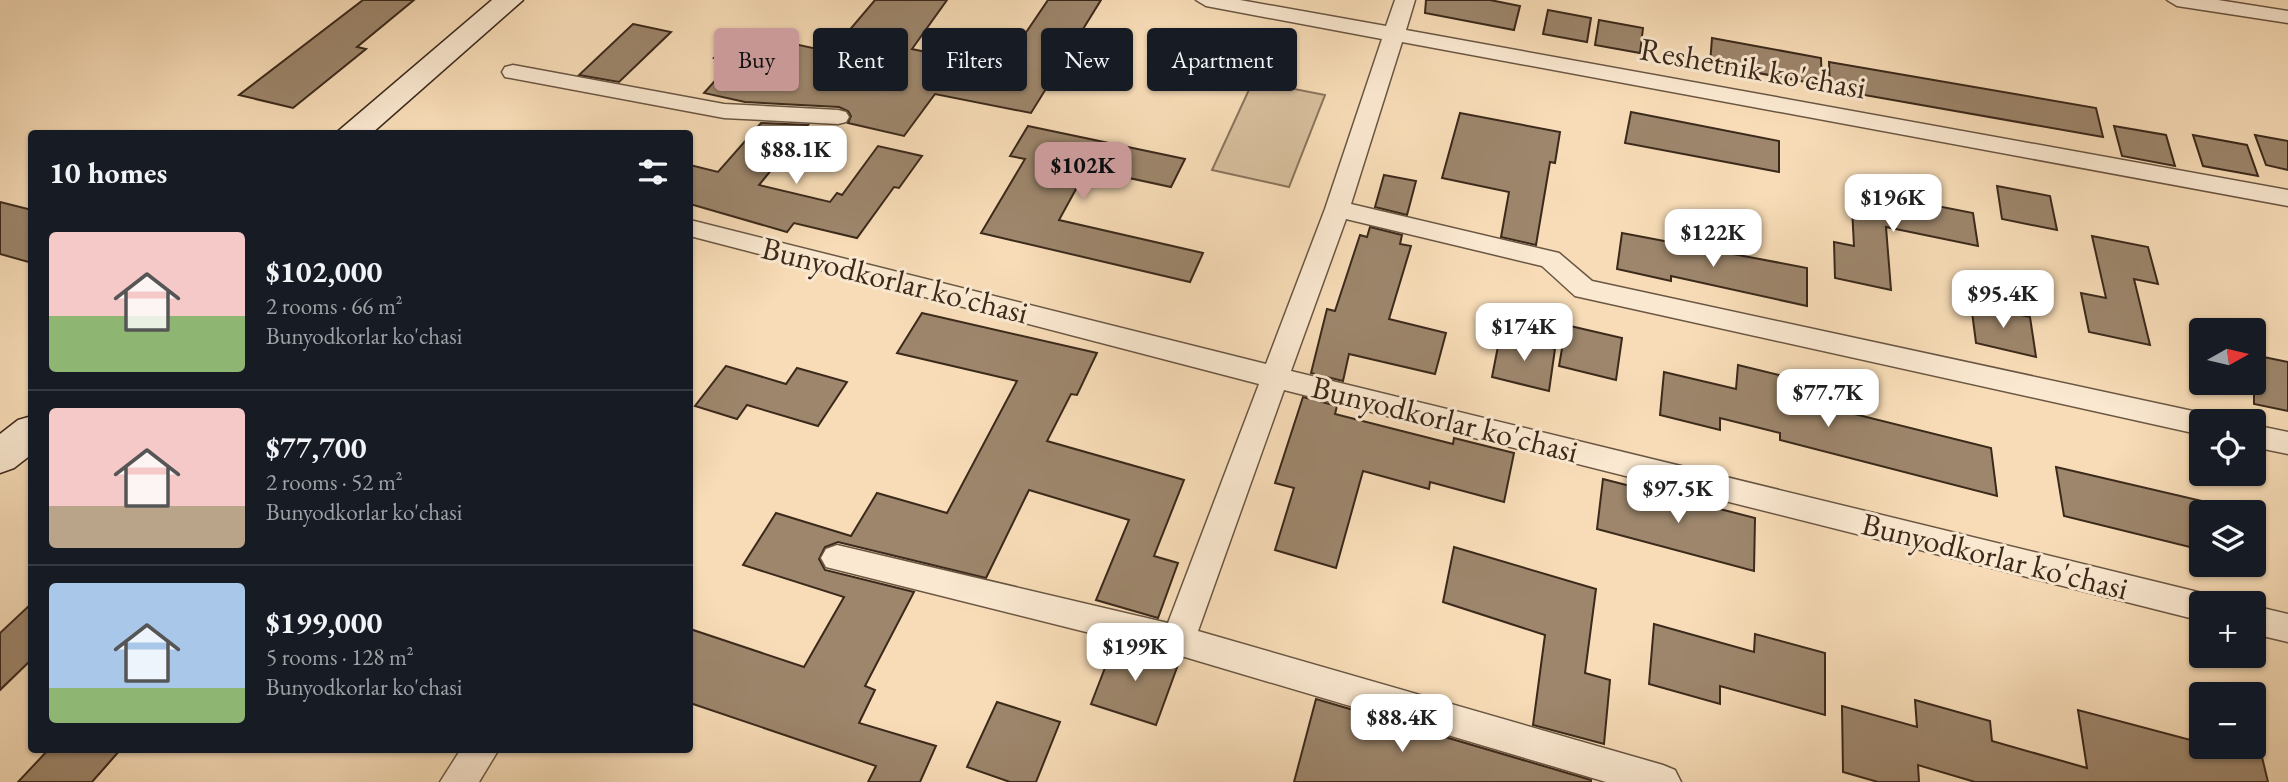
<!DOCTYPE html>
<html lang="en">
<head>
<meta charset="utf-8">
<style>
	:root { --surface:#171b24; --page:#20242c; --text:#f1f3f6; --muted:#9ea1a6; --line:#363941; --accent:#c59692 }
	body { margin:0; font-family:"EB Garamond",serif; background:var(--page); color:var(--text); height:100vh; display:flex; flex-direction:column; font-size:26px; white-space:nowrap }
	* { box-sizing:border-box; margin:0 }
	p { font-size:23px; color:var(--muted) }
	.icon { flex:none; width:38px; height:38px; fill:none; stroke:currentColor; stroke-width:2; stroke-linecap:round; stroke-linejoin:round }
	.map { position:relative; flex:1; overflow:hidden }
	.side { position:absolute; left:28px; top:130px; width:665px; height:623px; display:flex; flex-direction:column; background:var(--surface); border-radius:7px; box-shadow:0 2px 5px #0004 }
	.side>* { flex:none }
	.banner { position:absolute; left:714px; top:28px; width:665px; height:63px; display:flex; gap:14px }
	.needle { width:46px; rotate:82deg }
	.controls { position:absolute; left:2189px; top:318px; display:grid; gap:14px }
	.controls a { display:grid; place-items:center; width:77px; height:77px; border-radius:7px; background:var(--surface); box-shadow:0 2px 5px #0004; font-size:35px }
	.price { position:absolute; translate:-50% -60px; padding:0 16px; border-radius:14px; background:#fff; color:#222; font-size:23px; line-height:46px; filter:drop-shadow(0 2px 4px #0008) }
	.price::after { content:''; position:absolute; left:50%; top:42px; width:21px; height:16px; margin-left:-10px; background:inherit; clip-path:polygon(0 0,100% 0,50% 100%) }
	.price.on { background:var(--accent); color:#111 }
	ul { padding:0; list-style:none }
	li { display:flex; align-items:center; gap:21px; height:175px; padding:0 21px }
	li+li { border-top:2px solid var(--line) }
	li span { display:grid; place-items:center; flex:none; width:196px; height:140px; border-radius:7px; color:#555 }
	li>.icon { margin-inline-start:auto }
	span .icon { width:84px; height:84px; fill:#fffc; stroke-width:1 }
	li b { font-size:30px }
	h2 { display:flex; justify-content:space-between; align-items:center; height:84px; padding:0 21px; font-size:30px }
	.pill { padding:0 24px; border-radius:7px; background:var(--surface); box-shadow:0 2px 5px #0004; font-size:24px; line-height:63px }
	.pill.on { background:var(--accent); color:#111 }
	.map>svg:first-child { display:block }
</style>
</head>
<body>
<div class="map">
<svg width="2288" height="782" viewBox="0 0 2288 782">
	<rect width="100%" height="100%" fill="#f7dcb7"/>
	<filter id="stains"><feTurbulence type="fractalNoise" baseFrequency=".00286" numOctaves="4"/><feColorMatrix values="0 0 0 0 .2 0 0 0 0 .09 0 0 0 0 .02 0 0 0 .5 -.17"/></filter>
	<radialGradient id="worn" r=".72"><stop offset=".6" stop-color="#630" stop-opacity="0"/><stop offset="1" stop-color="#630" stop-opacity=".3"/></radialGradient>
	<polygon fill="#d7be9c" stroke="#89745c" stroke-width="2" points="1253,81 1325,95 1289,187 1212,170"/>
	<g fill="#9d866c" stroke="#3b291b" stroke-width="2">
		<polygon points="363,0 414,0 357,47 366,49 293,108 239,95"/>
		<polygon points="875,0 947,0 912,49 1002,68 1048,0 1101,0 1031,113 935,94 904,136 848,123 851,116 848,111 839,107 745,102 704,93 732,62 714,58 739,32 831,52"/>
		<polygon points="1426,0 1490,0 1520,6 1514,30 1425,13"/>
		<polygon points="1548,10 1591,18 1587,42 1543,34"/>
		<polygon points="1599,20 1643,28 1640,53 1595,45"/>
		<polygon points="633,24 671,32 619,82 579,75"/>
		<polygon points="1712,38 1821,58 1822,85 1710,64"/>
		<polygon points="1829,62 2096,108 2103,137 1830,89"/>
		<polygon points="1631,112 1779,141 1779,172 1625,143"/>
		<polygon points="1460,113 1560,132 1555,163 1550,162 1536,245 1501,237 1509,192 1442,178"/>
		<polygon points="761,123 808,125 759,185 830,202 837,193 842,195 878,146 922,156 899,188 894,187 857,238 794,223 787,232 690,204 690,165 718,172"/>
		<polygon points="1028,126 1185,159 1171,187 1087,169 1059,220 1203,253 1190,282 981,233 1025,159 1010,156"/>
		<polygon points="2114,126 2166,135 2175,166 2122,156"/>
		<polygon points="2193,135 2247,145 2258,176 2203,166"/>
		<polygon points="2255,135 2288,141 2288,170 2266,165"/>
		<polygon points="1384,175 1416,181 1407,215 1375,207"/>
		<polygon points="1997,186 2050,196 2057,230 2002,219"/>
		<polygon points="1851,189 1973,213 1978,246 1886,227 1891,290 1835,278 1834,242 1854,246"/>
		<polygon points="0,202 32,210 32,263 0,254"/>
		<polygon points="1370,227 1402,235 1400,244 1411,246 1389,319 1446,333 1435,374 1349,354 1343,381 1311,373 1327,309 1335,311 1360,235 1367,237"/>
		<polygon points="1622,233 1807,268 1807,306 1671,276 1671,281 1617,269"/>
		<polygon points="2092,236 2148,247 2158,284 2134,279 2150,345 2089,332 2081,293 2106,298"/>
		<polygon points="1971,304 2030,317 2036,357 1976,343"/>
		<polygon points="922,313 1097,353 1077,395 1071,394 1047,441 1184,480 1154,556 1178,563 1158,618 1096,600 1129,520 1029,490 986,578 838,542 825,547 819,559 825,570 914,592 865,686 875,690 859,723 936,746 920,782 868,782 876,766 690,703 690,629 804,667 844,597 743,565 776,513 851,536 877,493 947,513 1017,381 897,353"/>
		<polygon points="1566,325 1622,338 1616,380 1559,366"/>
		<polygon points="1500,336 1555,349 1549,391 1492,377"/>
		<polygon points="2254,355 2288,362 2288,411 2254,404"/>
		<polygon points="1738,365 1779,375 1778,395 1991,448 1997,496 1780,440 1780,433 1720,418 1720,430 1660,415 1664,372 1736,389"/>
		<polygon points="726,366 786,384 797,368 847,382 818,426 747,405 737,419 695,406"/>
		<polygon points="1303,397 1337,406 1335,414 1453,444 1454,438 1514,453 1504,502 1430,482 1429,489 1363,471 1336,568 1275,550 1294,488 1275,483"/>
		<polygon points="2056,467 2202,501 2202,550 2064,516"/>
		<polygon points="1603,479 1755,518 1754,571 1597,529"/>
		<polygon points="1454,547 1596,589 1585,673 1610,680 1604,744 1533,725 1545,635 1443,602"/>
		<polygon points="32,603 32,659 0,690 0,633"/>
		<polygon points="1654,624 1754,652 1755,634 1825,653 1825,715 1720,686 1720,704 1649,684"/>
		<polygon points="1115,642 1179,662 1156,725 1091,704"/>
		<polygon points="1316,699 1591,780 1591,782 1294,782"/>
		<polygon points="1915,700 1990,721 1992,741 2087,768 2078,710 2202,743 2202,747 2225,747 2262,757 2268,782 1975,782 1918,765 1919,782 1878,782 1843,772 1842,706 1917,727"/>
		<polygon points="997,702 1060,722 1036,782 1010,782 967,767"/>
		<polygon points="49,749 121,749 92,782 18,782"/>
	</g>
	<g fill="none" stroke-linecap="round" stroke-linejoin="round">
		<g stroke="#6a5642" stroke-width="3">
			<g id="street">
				<polygon points="1196,0 1240,0 1386,26 1395,0 1415,0 1406,30 2288,190 2288,206 1402,42 1351,204 1559,253 1592,281 2202,413 2212,416 2215,422 2202,422 2202,435 1584,298 1575,296 1542,266 1346,219 1291,371 2202,593 2213,597 2216,604 2202,604 2202,621 1284,390 1198,631 1663,765 1675,770 1681,782 1606,782 1178,655 826,567 821,558 826,549 837,545 1168,623 1259,384 690,236 690,220 1266,364 1325,209 1382,39 1206,6"/>
				<polygon points="2167,0 2218,0 2288,11 2288,23 2177,6"/>
				<polygon points="513,65 724,104 838,110 846,112 849,117 846,122 838,124 724,118 505,77 502,72 505,67"/>
				<polygon points="2254,425 2288,432 2288,454 2254,447"/>
				<polygon points="2254,606 2288,614 2288,642 2254,634"/>
				<polygon points="461,749 499,749 479,782 440,782"/>
			</g>
		</g>
		<g stroke="#3b291b" stroke-width="3">
			<g id="secondary">
				<polygon points="492,0 523,0 372,133 336,133"/>
				<polygon points="32,416 32,454 14,468 0,473 0,434 18,420"/>
			</g>
		</g>
		<use href="#street" fill="#fae8d0" fill-rule="evenodd"/>
		<use href="#secondary" fill="#fae8d0" fill-rule="evenodd"/>
	</g>
	<g text-anchor="middle" dominant-baseline="central" stroke-width="6" stroke-linejoin="round" paint-order="stroke">
		<g font-size="32" fill="#3b291b" stroke="#fae8d0">
			<text transform="translate(1753 68) rotate(10)">Reshetnik ko'chasi</text>
			<text transform="translate(895 280) rotate(14)">Bunyodkorlar ko'chasi</text>
			<text transform="translate(1445 419) rotate(14)">Bunyodkorlar ko'chasi</text>
			<text transform="translate(1995 556) rotate(14)">Bunyodkorlar ko'chasi</text>
		</g>
	</g>
	<rect width="100%" height="100%" filter="url(#stains)"/>
	<rect width="100%" height="100%" fill="url(#worn)"/>
</svg>
<div class="controls">
<a><svg class="needle" viewBox="-14 -14 28 28"><path d="M0-13l5 13h-10z" fill="#e53935"/><path d="M0 13l5-13h-10z" fill="#9ea1a6"/></svg></a>
<a><svg class="icon" aria-label="locate" viewBox="0 0 24 24"><circle cx="12" cy="12" r="6"/><path d="M12 2v4M12 18v4M2 12h4M18 12h4"/></svg></a>
<a><svg class="icon" aria-label="layers" viewBox="0 0 24 24"><path d="M12 4l9 5-9 5-9-5zM3 14l9 5 9-5"/></svg></a>
<a>+</a>
<a>−</a>
</div>
<b class="price" style="left:796px;top:186px">$88.1K</b>
<b class="price on" style="left:1083px;top:202px">$102K</b>
<b class="price" style="left:1893px;top:234px">$196K</b>
<b class="price" style="left:1713px;top:269px">$122K</b>
<b class="price" style="left:2003px;top:330px">$95.4K</b>
<b class="price" style="left:1524px;top:363px">$174K</b>
<b class="price" style="left:1828px;top:429px">$77.7K</b>
<b class="price" style="left:1678px;top:525px">$97.5K</b>
<b class="price" style="left:1135px;top:683px">$199K</b>
<b class="price" style="left:1402px;top:754px">$88.4K</b>
<div class="banner">
<a class="pill on">Buy</a>
<a class="pill">Rent</a>
<a class="pill">Filters</a>
<a class="pill">New</a>
<a class="pill">Apartment</a>
</div>
<section class="side">
<h2>10 homes<svg class="icon" aria-label="filters" viewBox="0 0 24 24"><path d="M4 7h16M4 17h16"/><circle cx="9" cy="7" r="2"/><circle cx="15" cy="17" r="2"/></svg></h2>
<ul>
<li><span style="background:linear-gradient(#f6c9c9 60%,#8fb573 0)"><svg class="icon" aria-label="home" viewBox="0 0 24 24"><path d="M3 11l9-7 9 7M6 9v11h12V9"/></svg></span><div><b>$102,000</b><p>2 rooms · 66 m²</p><p>Bunyodkorlar ko'chasi</p></div></li>
<li><span style="background:linear-gradient(#f6c9c9 70%,#b9a48a 0)"><svg class="icon" aria-label="home" viewBox="0 0 24 24"><path d="M3 11l9-7 9 7M6 9v11h12V9"/></svg></span><div><b>$77,700</b><p>2 rooms · 52 m²</p><p>Bunyodkorlar ko'chasi</p></div></li>
<li><span style="background:linear-gradient(#a9c7e8 75%,#8fb573 0)"><svg class="icon" aria-label="home" viewBox="0 0 24 24"><path d="M3 11l9-7 9 7M6 9v11h12V9"/></svg></span><div><b>$199,000</b><p>5 rooms · 128 m²</p><p>Bunyodkorlar ko'chasi</p></div></li>
</ul>
</section>
</div>
</body>
</html>
